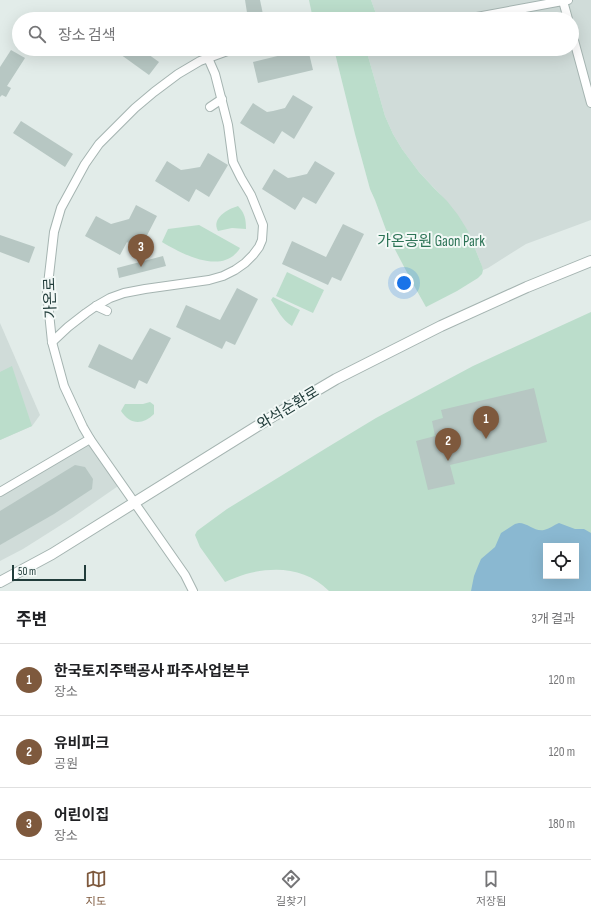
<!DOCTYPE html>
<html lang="ko">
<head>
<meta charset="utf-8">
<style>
	body { margin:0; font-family:"Sofia Sans Condensed","Noto Sans KR",sans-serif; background:#f6f6f6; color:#202124 }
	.controls { position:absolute; right:12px; bottom:12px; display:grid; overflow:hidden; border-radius:0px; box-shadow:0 4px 16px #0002 }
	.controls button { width:36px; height:36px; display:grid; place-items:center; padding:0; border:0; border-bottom:1px solid #e0e0e0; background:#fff; color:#202124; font:20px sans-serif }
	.scale { position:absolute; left:12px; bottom:10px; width:74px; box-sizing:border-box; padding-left:4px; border:2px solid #223d3b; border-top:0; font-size:11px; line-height:14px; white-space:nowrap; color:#223d3b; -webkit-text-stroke:3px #f2f8f6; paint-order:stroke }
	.you { position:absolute; left:404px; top:283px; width:14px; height:14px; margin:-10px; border:3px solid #fff; border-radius:50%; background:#1a73e8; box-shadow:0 0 0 6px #1a73e833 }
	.badge { display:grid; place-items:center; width:26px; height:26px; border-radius:50%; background:#7e593d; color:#fff; font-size:13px; font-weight:700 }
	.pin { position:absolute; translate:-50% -33px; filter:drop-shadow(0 1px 2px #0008) }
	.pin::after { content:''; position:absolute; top:21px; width:14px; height:12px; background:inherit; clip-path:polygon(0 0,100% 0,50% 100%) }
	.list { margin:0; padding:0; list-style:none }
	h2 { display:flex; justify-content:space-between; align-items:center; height:52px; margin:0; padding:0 16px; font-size:17px }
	h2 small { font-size:13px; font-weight:400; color:#757577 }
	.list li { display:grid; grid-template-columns:26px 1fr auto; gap:12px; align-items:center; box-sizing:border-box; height:72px; padding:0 16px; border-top:1px solid #e0e0e0 }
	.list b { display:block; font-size:15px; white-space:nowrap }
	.list p { margin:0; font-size:13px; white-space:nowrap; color:#757577 }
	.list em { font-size:13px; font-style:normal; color:#757577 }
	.icon { flex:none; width:22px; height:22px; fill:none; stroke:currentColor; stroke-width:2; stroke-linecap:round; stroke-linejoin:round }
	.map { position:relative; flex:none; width:591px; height:591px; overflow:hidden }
	.search { position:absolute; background:#fff; box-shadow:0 4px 16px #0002; left:12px; right:12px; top:12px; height:44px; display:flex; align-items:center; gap:10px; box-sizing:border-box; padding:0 14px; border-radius:22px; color:#757577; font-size:15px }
	.sheet { height:268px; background:#fff }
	nav { display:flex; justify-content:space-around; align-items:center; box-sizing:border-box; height:56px; border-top:1px solid #e0e0e0; background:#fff; font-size:11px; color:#757577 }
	nav a { display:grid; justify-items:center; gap:2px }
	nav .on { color:#7e593d }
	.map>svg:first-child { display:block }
	.built { fill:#d0dcd9 }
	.green { fill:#bbddcb; fill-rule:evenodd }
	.water { fill:#8ab8d1; fill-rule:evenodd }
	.building { fill:#b7c7c3 }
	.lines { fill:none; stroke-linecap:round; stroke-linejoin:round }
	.minor-casing { stroke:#a5b4b1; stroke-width:10 }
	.tertiary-casing { stroke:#a5b4b1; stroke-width:12 }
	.minor { stroke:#fff; stroke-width:8 }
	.tertiary { stroke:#fff; stroke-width:10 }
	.labels { text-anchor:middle; stroke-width:4; stroke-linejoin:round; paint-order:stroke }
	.park-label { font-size:15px; fill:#2c7356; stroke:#f2f8f6 }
	.street-label { font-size:15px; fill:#223d3b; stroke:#f2f8f6 }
</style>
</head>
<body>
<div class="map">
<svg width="591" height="591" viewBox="0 0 591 591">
	<rect width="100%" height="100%" fill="#e2ece9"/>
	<g class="built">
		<path d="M 371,0 L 542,0 L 542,5 L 568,0 L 591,0 L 591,220 L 526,244 L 488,268 L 483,270 L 480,261 L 468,231 L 440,194 L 419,172 L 402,149 L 393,134 L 385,116 L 366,49 L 572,49 L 572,19 L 378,19 Z"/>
		<path d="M 0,323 L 40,415 L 32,426 L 0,440 Z"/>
		<path d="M 90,439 L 121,484 L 72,518 L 23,549 L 0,561 L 0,492 Z"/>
	</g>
	<g class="green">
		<path d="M 309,0 L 371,0 L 378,19 L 313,19 Z"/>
		<path d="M 334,49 L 366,49 L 385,116 L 393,134 L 402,149 L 419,172 L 433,187 L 447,201 L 458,215 L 468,231 L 482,266 L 483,270 L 482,274 L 478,278 L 457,291 L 426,307 L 412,282 L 389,238 L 375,200 L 370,189 L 355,134 Z"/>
		<path d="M 238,206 C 245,213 246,220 246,229 L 232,228 L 218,231 C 211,218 228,209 238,206 Z"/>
		<path d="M 199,225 L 240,248 C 223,276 182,254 162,242 L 168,229 Z"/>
		<path d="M 287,272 L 324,290 L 313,313 L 276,296 Z"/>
		<path d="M 273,297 L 300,310 L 292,326 C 282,320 277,309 271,300 Z"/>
		<path d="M 591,312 L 591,591 L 329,591 C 306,568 276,566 246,574 C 239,576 232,579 225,582 L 200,547 L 195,535 L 197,531 L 201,528 L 227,509 L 328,447 L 376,418 L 473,366 ZM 546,546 L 576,546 L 576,576 L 546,576 Z"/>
		<path d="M 12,366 L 32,426 L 0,440 L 0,372 Z"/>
		<path d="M 150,402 L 154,405 L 154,414 C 143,425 130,425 121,411 L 125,404 L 143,404 Z"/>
	</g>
	<path class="water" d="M 519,523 C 528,523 535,532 544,530 C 549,529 554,525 559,523 L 575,529 L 584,529 L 591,533 L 591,591 L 471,591 L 474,576 L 478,566 L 481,559 L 495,547 L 501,533 L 515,524 ZM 546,546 L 576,546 L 576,576 L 546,576 Z"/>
	<g class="building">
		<path d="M 245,0 L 260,0 L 264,19 L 248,19 Z"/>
		<path d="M 113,49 L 141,49 L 159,62 L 149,75 Z"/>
		<path d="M 306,49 L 308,49 L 313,70 L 258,83 L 253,62 Z"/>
		<path d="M 11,50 L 25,58 L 7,86 L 11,88 L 6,97 L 2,95 L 0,97 L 0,67 Z"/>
		<path d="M 293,95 L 313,107 L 294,139 L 282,131 L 274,144 L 240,123 L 253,103 L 267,112 L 273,111 L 285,108 Z"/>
		<path d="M 21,121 L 73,154 L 65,167 L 13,133 Z"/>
		<path d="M 208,153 L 228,165 L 209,197 L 196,189 L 189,202 L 155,181 L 167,161 L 181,170 L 188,169 L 200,167 Z"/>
		<path d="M 315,161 L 335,173 L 316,204 L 303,197 L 295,210 L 262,189 L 274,169 L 288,178 L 294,177 L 307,174 Z"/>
		<path d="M 136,205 L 157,216 L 140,249 L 127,242 L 120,255 L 85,236 L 96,216 L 111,224 L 129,219 Z"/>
		<path d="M 343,224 L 364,234 L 341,281 L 332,277 L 328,285 L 282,264 L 292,241 L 326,257 Z"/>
		<path d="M 0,235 L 35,247 L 29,263 L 0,252 Z"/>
		<path d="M 163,256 L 166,266 L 119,278 L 117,268 Z"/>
		<path d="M 237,288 L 258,299 L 235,345 L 226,341 L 222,349 L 176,327 L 186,305 L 220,320 Z"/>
		<path d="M 150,328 L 171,338 L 147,384 L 139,380 L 135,389 L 88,367 L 99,344 L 132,360 Z"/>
		<path d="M 534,388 L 547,442 L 450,465 L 455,484 L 428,490 L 416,441 L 435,436 L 432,421 L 443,418 L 441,410 Z"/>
		<path d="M 75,465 L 85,467 L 93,479 L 92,489 L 54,514 L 0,545 L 0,511 Z"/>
	</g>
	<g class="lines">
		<g class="minor-casing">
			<g id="minor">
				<path d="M 563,1 L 568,19"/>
				<path d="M 466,19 L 568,0"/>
				<path d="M 572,33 L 591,103"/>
				<path d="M 210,107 L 222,99"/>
				<path d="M 96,306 L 107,311"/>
				<path d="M 52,342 L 68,327 L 86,313 L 96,306 L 110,298 L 124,293 L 145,289 L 209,280 L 223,276 L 235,270 L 245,263 L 253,255 L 259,247 L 262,240 L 263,225 L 251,195 L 241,178 L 233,162 L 228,125 L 215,74 L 208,58"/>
				<path d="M 0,492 L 90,439"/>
				<path d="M 193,591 L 185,575 L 90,439 L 83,427 L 64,386 L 52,342 L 47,293 L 54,232 L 61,208 L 85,164 L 99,144 L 135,108 L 154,92 L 178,74 L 200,61 L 233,49"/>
			</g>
		</g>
		<g class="tertiary-casing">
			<path id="tertiary" d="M 0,582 L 52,554 L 275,415 L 336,379 L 441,326 L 527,287 L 591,261"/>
		</g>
		<use href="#minor" class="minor"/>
		<use href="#tertiary" class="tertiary"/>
	</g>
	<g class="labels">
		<g class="park-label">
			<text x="431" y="246">가온공원 Gaon Park</text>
		</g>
		<g class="street-label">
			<text transform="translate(50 298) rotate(-92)" y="5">가온로</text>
			<text transform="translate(288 408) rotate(-31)" y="5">와석순환로</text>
		</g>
	</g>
</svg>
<div class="controls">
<button><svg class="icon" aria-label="locate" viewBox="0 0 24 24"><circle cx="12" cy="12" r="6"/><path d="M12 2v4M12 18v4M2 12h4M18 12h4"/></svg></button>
</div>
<div class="scale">50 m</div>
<div class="you"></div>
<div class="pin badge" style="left:486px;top:439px">1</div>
<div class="pin badge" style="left:448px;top:461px">2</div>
<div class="pin badge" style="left:141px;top:267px">3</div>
<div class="search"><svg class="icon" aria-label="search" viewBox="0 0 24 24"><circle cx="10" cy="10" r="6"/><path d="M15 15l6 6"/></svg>장소 검색</div>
</div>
<section class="sheet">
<h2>주변<small>3개 결과</small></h2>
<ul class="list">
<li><span class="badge">1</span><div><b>한국토지주택공사 파주사업본부</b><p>장소</p></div><em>120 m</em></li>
<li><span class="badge">2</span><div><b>유비파크</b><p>공원</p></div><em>120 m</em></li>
<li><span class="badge">3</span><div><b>어린이집</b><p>장소</p></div><em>180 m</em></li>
</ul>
</section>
<nav>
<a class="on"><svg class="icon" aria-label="map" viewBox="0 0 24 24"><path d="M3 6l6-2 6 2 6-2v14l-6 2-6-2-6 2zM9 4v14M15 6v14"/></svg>지도</a>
<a><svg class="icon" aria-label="directions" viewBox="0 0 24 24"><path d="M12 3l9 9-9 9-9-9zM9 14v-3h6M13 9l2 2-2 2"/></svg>길찾기</a>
<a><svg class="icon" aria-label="saved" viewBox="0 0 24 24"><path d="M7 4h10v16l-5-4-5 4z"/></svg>저장됨</a>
</nav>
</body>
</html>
